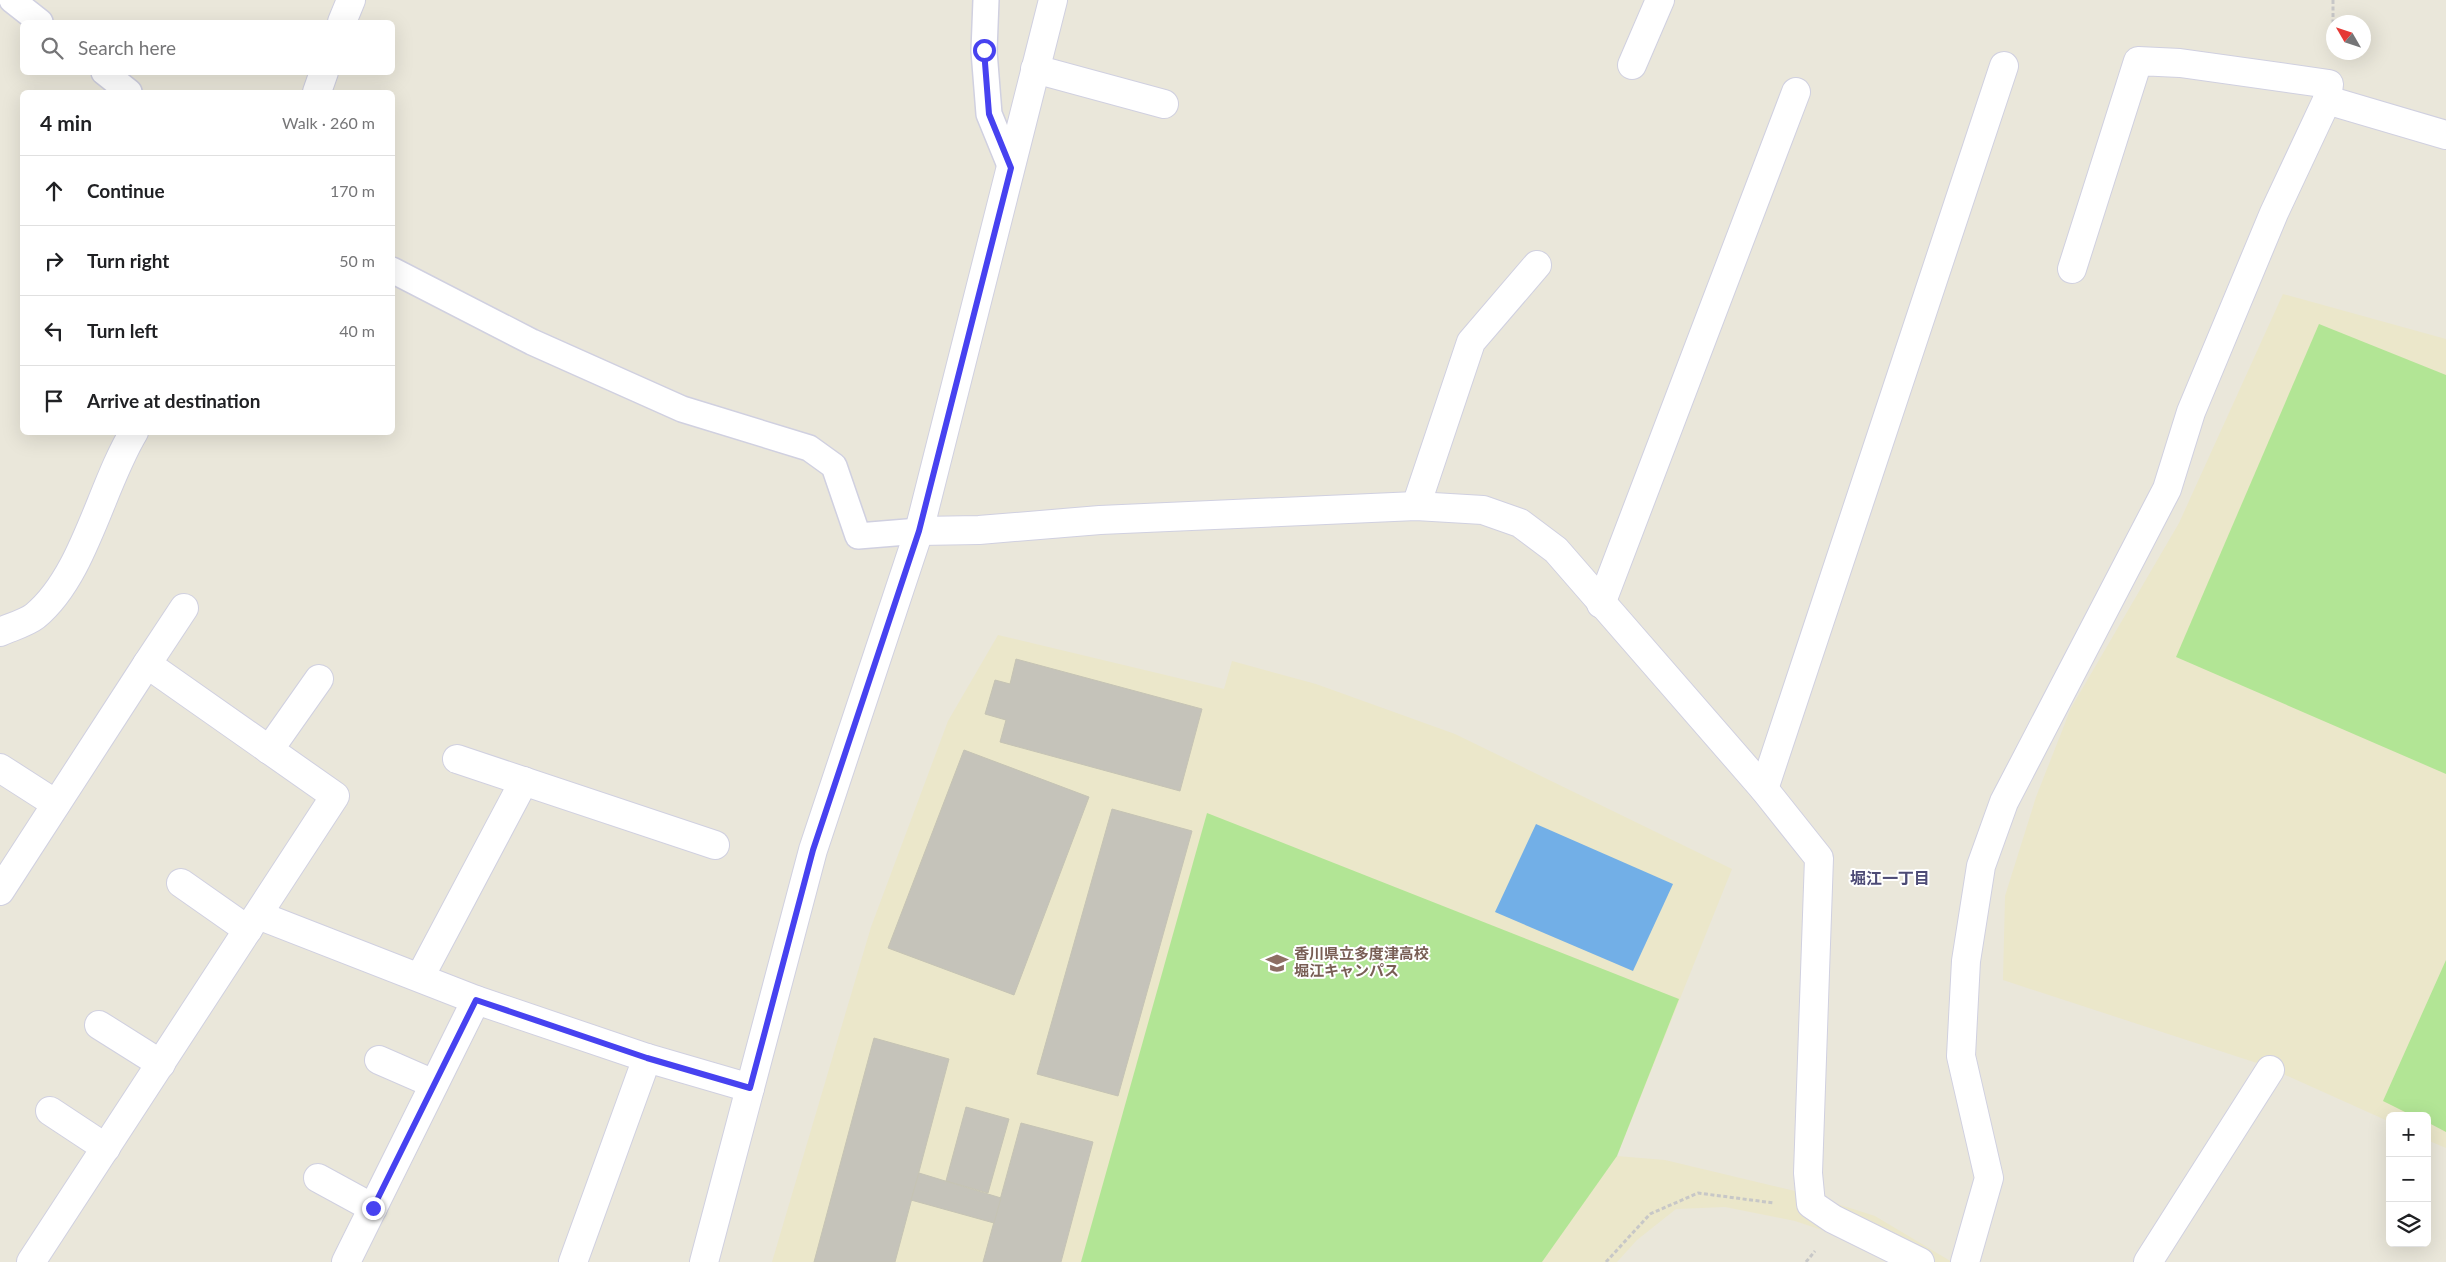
<!DOCTYPE html>
<html lang="en">
<head>
<meta charset="utf-8">
<style>
	body { margin:0; font-family:Lato,"Noto Sans JP",sans-serif; background:#f6f6f6; color:#202124 }
	.controls { position:absolute; right:15px; bottom:15px; display:grid; overflow:hidden; border-radius:8px; box-shadow:0 5px 20px #0002 }
	.controls button { width:45px; height:45px; display:grid; place-items:center; padding:0; border:0; border-bottom:1px solid #e0e0e0; background:#fff; color:#202124; font:25px sans-serif }
	.compass { position:absolute; left:2326px; top:15px; width:45px; height:45px; border-radius:50%; background:#fff; box-shadow:0 5px 20px #0002; rotate:309deg }
	.stop { position:absolute; width:15px; height:15px; margin:-11px; border:4px solid #4742f0; border-radius:50%; background:#fff }
	.stop.end { background:#4742f0; border-color:#fff; box-shadow:0 1px 5px #0008 }
	.list { margin:0; padding:0; list-style:none }
	h2 { display:flex; justify-content:space-between; align-items:center; height:65px; margin:0; padding:0 20px; font-size:21px }
	h2 small { font-size:16px; font-weight:400; color:#757577 }
	.list li { display:grid; grid-template-columns:32px 1fr auto; gap:15px; align-items:center; box-sizing:border-box; height:70px; padding:0 20px; border-top:1px solid #e0e0e0 }
	.list b { display:block; font-size:19px; white-space:nowrap }
	.list em { font-size:16px; font-style:normal; color:#757577 }
	.icon { flex:none; width:28px; height:28px; fill:none; stroke:currentColor; stroke-width:2; stroke-linecap:round; stroke-linejoin:round }
	.map { position:relative; flex:none; width:2446px; height:1262px; overflow:hidden }
	.search { position:absolute; background:#fff; box-shadow:0 5px 20px #0002; left:20px; top:20px; width:375px; height:55px; display:flex; align-items:center; gap:12px; box-sizing:border-box; padding:0 18px; border-radius:8px; color:#757577; font-size:19px }
	.panel { position:absolute; background:#fff; box-shadow:0 5px 20px #0002; left:20px; top:90px; width:375px; height:345px; border-radius:8px }
	.map>svg:first-child { display:block }
	.education { fill:#ebe7ca }
	.pitch { fill:#b2e595 }
	.water { fill:#72afe7 }
	.building { fill:#c5c3ba; stroke:#c5c3b4 }
	.lines { fill:none; stroke-linecap:round; stroke-linejoin:round }
	.service-casing { stroke:#d0d0e0; stroke-width:28 }
	.minor-casing { stroke:#d0d0e0; stroke-width:30 }
	.path { stroke:#c7c7c7; stroke-width:3; stroke-dasharray:4 2.5; stroke-linecap:butt }
	.service { stroke:#fff; stroke-width:25 }
	.minor { stroke:#fff; stroke-width:28 }
	.route { stroke:#4742f0; stroke-width:6 }
	.labels { text-anchor:middle; stroke-width:4; stroke-linejoin:round; paint-order:stroke }
	.education-label { font-size:15px; font-weight:bold; fill:#785e54; stroke:#fff; text-anchor:start }
	.neighbourhood-label { font-size:16px; font-weight:bold; fill:#4d4b76; stroke:#fff }
</style>
</head>
<body>
<div class="map">
<svg width="2446" height="1262" viewBox="0 0 2446 1262">
	<rect width="100%" height="100%" fill="#eae7da"/>
	<g class="education">
		<path d="M 2283,294 L 2446,339 L 2446,1148 L 2427,1140 L 2427,1116 L 2390,1116 L 2390,1122 L 2263,1065 L 2003,980 L 2005,896 L 2036,797 L 2071,708 L 2179,523 Z"/>
		<path d="M 998,635 L 1224,689 L 1232,661 L 1316,684 L 1455,734 L 1732,869 L 1617,1156 L 1665,1160 L 1803,1193 L 1875,1216 L 1952,1262 L 1897,1262 L 1864,1244 L 1795,1221 L 1725,1207 L 1676,1209 L 1637,1240 L 1617,1262 L 772,1262 L 871,927 L 948,721 Z"/>
	</g>
	<g class="pitch">
		<path d="M 2319,324 L 2446,375 L 2446,774 L 2176,657 Z"/>
		<path d="M 1207,813 L 1679,999 L 1617,1156 L 1542,1262 L 1081,1262 Z"/>
		<path d="M 2446,960 L 2446,1132 L 2427,1122 L 2427,1116 L 2413,1116 L 2383,1101 Z"/>
	</g>
	<path class="water" d="M 1536,824 L 1673,884 L 1633,971 L 1495,912 Z"/>
	<g class="building">
		<path d="M 1016,659 L 1202,709 L 1180,791 L 1000,742 L 1006,720 L 985,714 L 995,680 L 1010,684 Z"/>
		<path d="M 964,750 L 1089,797 L 1014,995 L 888,948 Z"/>
		<path d="M 1112,809 L 1192,831 L 1118,1096 L 1037,1074 Z"/>
		<path d="M 874,1038 L 949,1059 L 895,1262 L 814,1262 Z"/>
		<path d="M 966,1107 L 1009,1119 L 988,1193 L 946,1181 Z"/>
		<path d="M 1021,1123 L 1093,1142 L 1061,1262 L 983,1262 Z"/>
		<path d="M 919,1173 L 1001,1198 L 994,1223 L 911,1200 Z"/>
	</g>
	<g class="lines">
		<g class="service-casing">
			<g id="service">
				<path d="M 12,0 L 40,22"/>
				<path d="M 986,0 L 984,51 L 989,114 L 1011,168"/>
				<path d="M 104,72 L 129,92"/>
				<path d="M 392,270 L 532,342 L 682,409 L 809,448 L 834,466 L 858,536 L 919,531"/>
			</g>
		</g>
		<g class="minor-casing">
			<g id="minor">
				<path d="M 342,22 L 351,0"/>
				<path d="M 1632,65 L 1660,0"/>
				<path d="M 1035,69 L 1164,104"/>
				<path d="M 317,92 L 324,72"/>
				<path d="M 2072,269 L 2138,61 L 2180,63 L 2329,84 L 2327,100 L 2446,135"/>
				<path d="M 1416,506 L 1471,342 L 1537,265"/>
				<path d="M 919,531 L 979,530 L 1100,520 L 1416,506 L 1483,510 L 1520,523 L 1556,550 L 1764,789 L 1819,858 L 1808,1173 L 1811,1204 L 1833,1219 L 1920,1262"/>
				<path d="M 1601,604 L 1796,92"/>
				<path d="M 0,632 C 11,627 26,623 35,616 C 84,576 101,486 134,432"/>
				<path d="M 147,664 L 184,608"/>
				<path d="M 269,750 L 319,679"/>
				<path d="M 457,759 L 715,845"/>
				<path d="M 0,768 L 56,804"/>
				<path d="M 1764,789 L 2004,66"/>
				<path d="M 181,883 L 248,930"/>
				<path d="M 0,891 L 147,664 L 335,796 L 31,1262"/>
				<path d="M 258,915 L 476,1000 L 647,1058 L 573,1262"/>
				<path d="M 420,977 L 524,781"/>
				<path d="M 99,1025 L 161,1064"/>
				<path d="M 647,1058 L 750,1088"/>
				<path d="M 379,1060 L 434,1084"/>
				<path d="M 50,1111 L 106,1148"/>
				<path d="M 318,1178 L 373,1208"/>
				<path d="M 346,1262 L 476,1000"/>
				<path d="M 704,1262 L 813,850 L 919,531 L 1053,0"/>
				<path d="M 1965,1262 L 1989,1178 L 1961,1056 L 1966,961 L 1981,866 L 2004,802 L 2167,489 L 2191,412 L 2274,213 L 2327,100"/>
				<path d="M 2148,1262 L 2270,1070"/>
			</g>
		</g>
		<g class="path">
			<path d="M 2333,0 L 2333,27"/>
			<path d="M 1606,1262 L 1650,1214 L 1698,1193 L 1774,1203"/>
			<path d="M 1806,1262 L 1815,1251"/>
		</g>
		<use href="#service" class="service"/>
		<use href="#minor" class="minor"/>
	</g>
	<g class="lines">
		<path class="route" d="M 373,1208 L 476,1000 L 647,1058 L 750,1088 L 813,850 L 919,531 L 1011,168 L 989,114 L 984,50"/>
	</g>
	<defs>
		<g id="school-bare" transform="scale(1.725)"><path d="M0-5L7-2L0 1L-7-2ZM-4 1L0 2.5L4 1V4Q0 6-4 4Z" fill="#8d6e63" stroke="#fff" stroke-width="2.5" paint-order="stroke"/></g>
	</defs>
	<g fill-rule="evenodd">
		<use href="#school-bare" x="1277" y="963"/>
	</g>
	<g class="labels">
		<g class="education-label">
			<text x="1294" y="959">香川県立多度津高校<tspan x="1294" dy="17">堀江キャンパス</tspan></text>
		</g>
		<g class="neighbourhood-label">
			<text x="1890" y="884">堀江一丁目</text>
		</g>
	</g>
</svg>
<div class="controls">
<button>+</button>
<button>−</button>
<button><svg class="icon" aria-label="layers" viewBox="0 0 24 24"><path d="M12 4l9 5-9 5-9-5zM3 14l9 5 9-5"/></svg></button>
</div>
<svg class="compass" viewBox="-18 -18 36 36"><path d="M0-13l5 13h-10z" fill="#e53935"/><path d="M0 13l5-13h-10z" fill="#757577"/></svg>
<div class="stop" style="left:984px;top:50px"></div>
<div class="stop end" style="left:373px;top:1208px"></div>
<div class="search"><svg class="icon" aria-label="search" viewBox="0 0 24 24"><circle cx="10" cy="10" r="6"/><path d="M15 15l6 6"/></svg>Search here</div>
<section class="panel">
<h2>4 min<small>Walk · 260 m</small></h2>
<ul class="list">
<li><svg class="icon" aria-label="ahead" viewBox="0 0 24 24"><path d="M12 20V5M6 11l6-6 6 6"/></svg><div><b>Continue</b></div><em>170 m</em></li>
<li><svg class="icon" aria-label="right" viewBox="0 0 24 24"><path d="M7 20v-9h11M14 6l5 5-5 5"/></svg><div><b>Turn right</b></div><em>50 m</em></li>
<li><svg class="icon" aria-label="left" viewBox="0 0 24 24"><path d="M17 20v-9H6M10 6l-5 5 5 5"/></svg><div><b>Turn left</b></div><em>40 m</em></li>
<li><svg class="icon" aria-label="arrive" viewBox="0 0 24 24"><path d="M6 21V4h12l-3 4 3 4H6"/></svg><div><b>Arrive at destination</b></div></li>
</ul>
</section>
</div>
</body>
</html>
